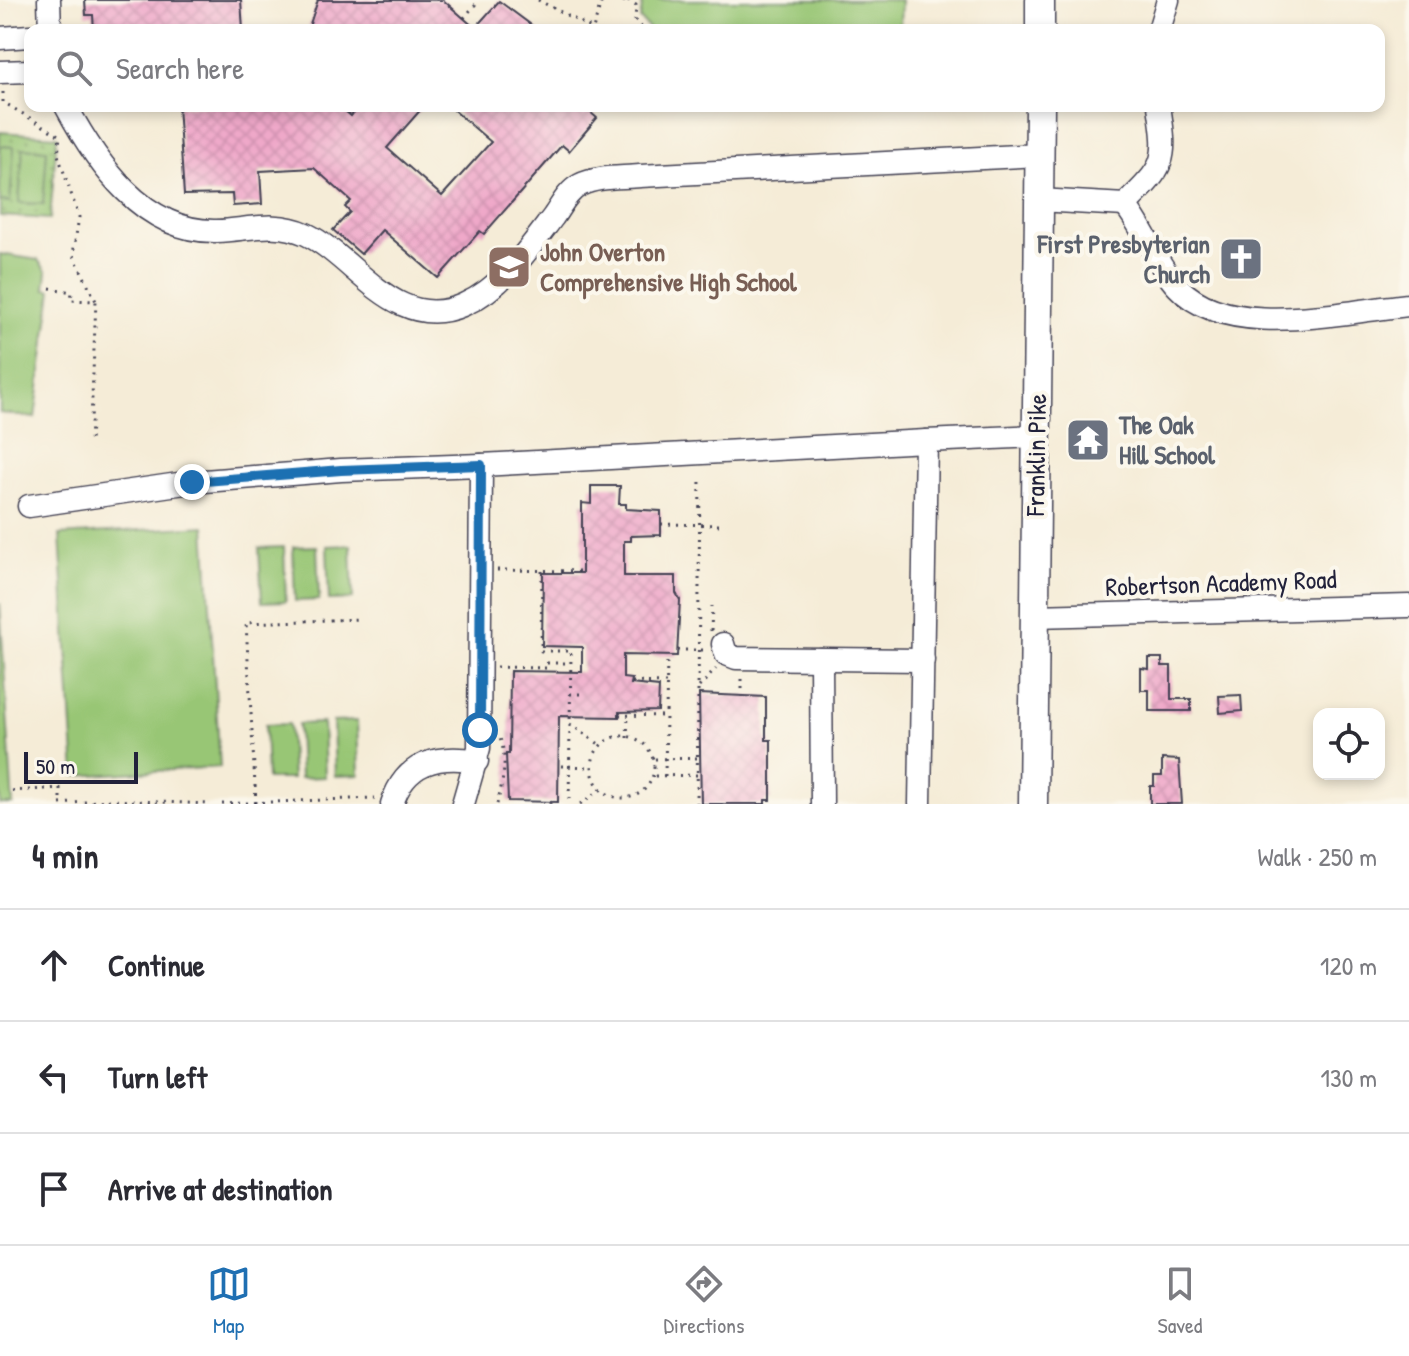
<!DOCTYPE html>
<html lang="en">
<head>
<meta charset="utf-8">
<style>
	body { margin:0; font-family:"Patrick Hand",sans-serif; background:#f2f2f3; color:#2b2b33 }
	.controls { position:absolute; right:24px; bottom:24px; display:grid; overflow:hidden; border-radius:16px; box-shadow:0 4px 12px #0003 }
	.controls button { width:72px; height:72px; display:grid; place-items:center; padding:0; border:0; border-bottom:2px solid #e1e1e2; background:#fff; color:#2b2b33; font:40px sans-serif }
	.scale { position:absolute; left:24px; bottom:20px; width:114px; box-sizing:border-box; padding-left:8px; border:4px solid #22223b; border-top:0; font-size:22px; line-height:28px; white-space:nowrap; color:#22223b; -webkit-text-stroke:6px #fbf7ec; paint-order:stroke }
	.stop { position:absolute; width:24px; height:24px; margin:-18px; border:6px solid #1f6fb2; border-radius:50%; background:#fff }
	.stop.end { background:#1f6fb2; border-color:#fff; box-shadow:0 2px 8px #0008 }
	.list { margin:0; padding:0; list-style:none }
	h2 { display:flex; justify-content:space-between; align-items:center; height:104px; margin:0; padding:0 32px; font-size:34px }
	h2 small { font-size:26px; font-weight:400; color:#7c7c81 }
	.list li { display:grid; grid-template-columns:52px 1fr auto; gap:24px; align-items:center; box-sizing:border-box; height:112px; padding:0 32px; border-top:2px solid #e1e1e2 }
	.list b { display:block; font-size:30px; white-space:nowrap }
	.list em { font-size:26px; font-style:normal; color:#7c7c81 }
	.icon { flex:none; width:44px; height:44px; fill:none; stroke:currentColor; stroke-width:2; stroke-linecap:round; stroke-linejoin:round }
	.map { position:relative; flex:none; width:1409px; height:804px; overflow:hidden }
	.search { position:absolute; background:#fff; box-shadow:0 4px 12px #0003; left:24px; right:24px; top:24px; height:88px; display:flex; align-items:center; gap:20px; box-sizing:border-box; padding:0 28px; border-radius:16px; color:#7c7c81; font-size:30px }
	.sheet { height:440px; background:#fff }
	nav { display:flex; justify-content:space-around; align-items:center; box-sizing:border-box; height:112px; border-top:2px solid #e1e1e2; background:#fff; font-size:22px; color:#7c7c81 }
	nav a { display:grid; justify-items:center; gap:4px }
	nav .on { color:#1f6fb2 }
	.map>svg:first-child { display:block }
	.park { fill:url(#park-dots); stroke:#5d7458; stroke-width:2 }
	.pitch { fill:#98c674; stroke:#5d7458; stroke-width:2 }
	.building { fill:url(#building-cross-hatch) }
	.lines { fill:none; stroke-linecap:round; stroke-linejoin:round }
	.minor-casing { stroke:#424052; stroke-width:25 }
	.major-casing { stroke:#424052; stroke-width:31 }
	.path { stroke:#424052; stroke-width:3; stroke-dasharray:2 6; stroke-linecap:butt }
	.minor { stroke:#fff; stroke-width:22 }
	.major { stroke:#fff; stroke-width:28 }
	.route { stroke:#1f6fb2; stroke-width:10 }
	.labels { text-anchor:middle; stroke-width:8; stroke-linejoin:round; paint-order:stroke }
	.worship-label { font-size:26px; font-weight:bold; fill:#5b616d; stroke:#fbf7ec; text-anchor:end }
	.education-label { font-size:26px; font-weight:bold; fill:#785e54; stroke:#fbf7ec; text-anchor:start }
	.street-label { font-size:26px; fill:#22223b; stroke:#fbf7ec }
</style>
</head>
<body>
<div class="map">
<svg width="1409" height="804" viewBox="0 0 1409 804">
	<defs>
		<pattern id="park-dots" width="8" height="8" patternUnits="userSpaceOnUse" patternTransform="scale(2)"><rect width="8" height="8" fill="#98c674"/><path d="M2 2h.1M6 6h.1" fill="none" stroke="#7ca060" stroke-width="1.8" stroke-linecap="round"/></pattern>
		<pattern id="building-cross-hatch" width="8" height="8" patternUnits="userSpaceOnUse" patternTransform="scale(2)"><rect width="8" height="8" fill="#efa8c9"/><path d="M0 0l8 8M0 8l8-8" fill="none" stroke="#cd90ae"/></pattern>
	</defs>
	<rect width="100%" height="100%" fill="#fbf7ec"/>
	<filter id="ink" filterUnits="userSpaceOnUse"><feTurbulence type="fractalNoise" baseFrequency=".0125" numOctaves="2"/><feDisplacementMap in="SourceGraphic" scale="16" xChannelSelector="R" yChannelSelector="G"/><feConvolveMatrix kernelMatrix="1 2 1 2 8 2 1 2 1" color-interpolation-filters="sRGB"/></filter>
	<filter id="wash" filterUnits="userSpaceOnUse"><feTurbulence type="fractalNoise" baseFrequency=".006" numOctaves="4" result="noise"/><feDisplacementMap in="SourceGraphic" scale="32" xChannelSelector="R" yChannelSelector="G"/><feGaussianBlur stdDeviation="1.8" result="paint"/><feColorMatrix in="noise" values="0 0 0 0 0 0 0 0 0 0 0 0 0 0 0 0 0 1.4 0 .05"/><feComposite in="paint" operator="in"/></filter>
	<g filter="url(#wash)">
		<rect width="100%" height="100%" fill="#f5ecd7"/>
		<path class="park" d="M 0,132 L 57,136 L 50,219 L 0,216 Z"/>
		<g class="pitch">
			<path d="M 643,0 L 901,0 L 900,30 L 650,30 L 640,19 Z"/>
			<path d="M 0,146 L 14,147 L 10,202 L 0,201 Z"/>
			<path d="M 23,148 L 47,150 L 43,204 L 19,203 Z"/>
			<path d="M 0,254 L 38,260 L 47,272 L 45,289 L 52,290 L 35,418 L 0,413 Z"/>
			<path d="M 205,526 L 220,767 L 75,776 L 60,535 Z"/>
			<path d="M 351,545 L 353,599 L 329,600 L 327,546 Z"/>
			<path d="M 317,546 L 319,600 L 295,601 L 293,547 Z"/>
			<path d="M 284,547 L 286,601 L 262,602 L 259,548 Z"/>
			<path d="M 0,603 L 12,791 L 13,804 L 0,804 Z"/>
			<path d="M 357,721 L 359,775 L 335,776 L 333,722 Z"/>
			<path d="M 323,723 L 325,777 L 300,778 L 298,724 Z"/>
			<path d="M 289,724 L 292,779 L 267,779 L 265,725 Z"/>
		</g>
		<g id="blocks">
			<g class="building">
				<path d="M 85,0 L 241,0 L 243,30 L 94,30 L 93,15 L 86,15 Z"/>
				<path d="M 318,0 L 443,0 L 475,28 L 499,1 L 538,30 L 308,30 Z"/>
				<path d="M 178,106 L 339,106 L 351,116 L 359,106 L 424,106 L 387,148 L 442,196 L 491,142 L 449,106 L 583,106 L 597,118 L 569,151 L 562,145 L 484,234 L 480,231 L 438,278 L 382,230 L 361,254 L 333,230 L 350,212 L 345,207 L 351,201 L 314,168 L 260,171 L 262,204 L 233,206 L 232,194 L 184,195 Z"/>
				<path d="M 591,486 L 620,486 L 619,504 L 626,504 L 626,509 L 661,511 L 661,535 L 631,536 L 631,541 L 624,541 L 624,576 L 676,576 L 676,593 L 680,600 L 677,656 L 623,655 L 623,678 L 632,679 L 631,684 L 659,687 L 658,711 L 619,712 L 619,717 L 559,716 L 558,802 L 508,801 L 506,754 L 509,754 L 510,671 L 582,672 L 582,647 L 542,646 L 543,573 L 582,573 L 582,503 L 591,504 Z"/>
				<path d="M 1149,658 L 1162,658 L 1162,666 L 1171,666 L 1171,699 L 1191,699 L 1191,711 L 1149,711 L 1149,690 L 1141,690 L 1141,668 L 1149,669 Z"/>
				<path d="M 699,694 L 766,697 L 766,740 L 771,740 L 771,800 L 765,800 L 765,804 L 701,804 Z"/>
				<path d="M 1241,695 L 1242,711 L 1220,713 L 1219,696 Z"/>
				<path d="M 1162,759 L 1179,760 L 1182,804 L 1150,804 L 1150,786 L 1154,786 L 1154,776 L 1162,776 Z"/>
			</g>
		</g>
	</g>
	<g filter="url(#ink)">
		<use href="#blocks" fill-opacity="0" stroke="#424052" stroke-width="2"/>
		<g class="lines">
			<g class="minor-casing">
				<g id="minor">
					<path d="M 49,0 L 50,30"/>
					<path d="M 1159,30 L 1168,0"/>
					<path d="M 0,38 L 30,36"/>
					<path d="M 0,72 L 30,71"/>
					<path d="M 66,106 C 96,162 143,233 217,231 C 247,230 276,220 306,234 C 357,259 396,334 463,305 C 502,288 528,250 553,217 C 561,206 567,192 580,185 C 597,176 621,178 640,176 L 1039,155"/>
					<path d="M 1159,106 C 1168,162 1165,166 1125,205 C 1145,230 1156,264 1178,287 C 1228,341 1343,311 1409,305"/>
					<path d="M 1039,200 L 1125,205"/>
					<path d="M 29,506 L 192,482 L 341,470 L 481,465"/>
					<path d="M 1035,616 L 1409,606"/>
					<path d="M 723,644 L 726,654 L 736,658 L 923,660"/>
					<path d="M 821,659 L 822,804"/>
					<path d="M 392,804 C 405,762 438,754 477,761"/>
					<path d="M 463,804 L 479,748 L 481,465 L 926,441"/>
					<path d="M 920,804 L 926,441 L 1036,436"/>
				</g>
			</g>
			<g class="major-casing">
				<g id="major">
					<path d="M 1040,30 L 1040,0"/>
					<path d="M 1033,804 L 1040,106"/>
				</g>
			</g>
			<g class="path">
				<path d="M 538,0 L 593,29 L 602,0"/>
				<path d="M 615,0 L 629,2"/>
				<path d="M 628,0 L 636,5 L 635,20 L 644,30"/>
				<path d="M 464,18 L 479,0"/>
				<path d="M 3,92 L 3,102 L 60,136 L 58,155 L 79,217 L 73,254 L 96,301"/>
				<path d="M 50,288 L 72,292 L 71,300 L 96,301 L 90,445"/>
				<path d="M 661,524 L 725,525"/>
				<path d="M 497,570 L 582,571"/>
				<path d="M 542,571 L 541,651 L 571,651 L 569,804"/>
				<path d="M 711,631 L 712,606"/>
				<path d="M 677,650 L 707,650"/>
				<path d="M 496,667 L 547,668 L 547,663 L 571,663"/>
				<path d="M 632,682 L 666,683"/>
				<path d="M 699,687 L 716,669"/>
				<path d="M 570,694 L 582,694"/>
				<path d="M 742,697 L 742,675"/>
				<path d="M 619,715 L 666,716"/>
				<path d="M 570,724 L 599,744"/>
				<circle cx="623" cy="767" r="31"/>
				<path d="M 627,738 L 628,715"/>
				<path d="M 655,759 L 698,758"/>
				<path d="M 561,766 L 590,767"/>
				<path d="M 655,776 L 698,775"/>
				<path d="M 665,776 L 667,656"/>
				<path d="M 12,791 L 60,788 L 60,802"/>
				<path d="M 550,802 L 550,804"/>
				<path d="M 256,803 L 246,623 L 361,619"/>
				<path d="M 60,804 L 109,800 L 211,804"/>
				<path d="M 222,804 L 375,798"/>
				<path d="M 497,804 C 503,781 509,756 498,734"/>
				<path d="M 580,804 L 602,789"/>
				<path d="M 697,804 L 700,476"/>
			</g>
			<use href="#minor" class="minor"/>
			<use href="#major" class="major"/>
		</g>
	</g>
	<g class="lines" filter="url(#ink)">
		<path class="route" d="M 192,482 L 341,470 L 481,465 L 480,730"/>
	</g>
	<defs>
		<g id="church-square" transform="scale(2.3)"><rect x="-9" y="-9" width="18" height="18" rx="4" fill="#6b7280" stroke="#fbf7ec"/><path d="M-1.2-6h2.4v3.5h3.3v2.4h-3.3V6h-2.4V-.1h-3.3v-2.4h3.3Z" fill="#fff"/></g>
		<g id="school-square" transform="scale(2.3)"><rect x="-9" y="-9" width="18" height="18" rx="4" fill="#8d6e63" stroke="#fbf7ec"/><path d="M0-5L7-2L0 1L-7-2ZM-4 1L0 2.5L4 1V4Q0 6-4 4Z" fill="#fff"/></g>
		<g id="temple-square" transform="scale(2.3)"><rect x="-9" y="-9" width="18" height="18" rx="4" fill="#6b7280" stroke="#fbf7ec"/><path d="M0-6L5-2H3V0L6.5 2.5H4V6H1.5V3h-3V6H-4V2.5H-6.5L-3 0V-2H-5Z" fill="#fff"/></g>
	</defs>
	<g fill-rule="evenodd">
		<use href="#church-square" x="1241" y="259"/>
		<use href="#school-square" x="509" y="267"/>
		<use href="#temple-square" x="1088" y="440"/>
	</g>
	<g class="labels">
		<g class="worship-label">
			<text x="1210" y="253">First Presbyterian<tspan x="1210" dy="30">Church</tspan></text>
			<text x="1119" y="434" text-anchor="start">The Oak<tspan x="1119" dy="30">Hill School</tspan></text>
		</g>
		<g class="education-label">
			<text x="540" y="261">John Overton<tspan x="540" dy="30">Comprehensive High School</tspan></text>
		</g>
		<g class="street-label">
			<text transform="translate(1036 455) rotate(-89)" y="9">Franklin Pike</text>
			<text transform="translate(1221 583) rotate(-2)" y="9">Robertson Academy Road</text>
		</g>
	</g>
</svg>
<div class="controls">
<button><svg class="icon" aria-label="locate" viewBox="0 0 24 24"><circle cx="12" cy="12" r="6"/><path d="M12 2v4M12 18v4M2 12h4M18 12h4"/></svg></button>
</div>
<div class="scale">50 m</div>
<div class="stop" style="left:480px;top:730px"></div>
<div class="stop end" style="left:192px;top:482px"></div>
<div class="search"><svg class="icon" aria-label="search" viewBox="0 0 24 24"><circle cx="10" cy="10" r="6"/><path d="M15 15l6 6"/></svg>Search here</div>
</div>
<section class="sheet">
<h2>4 min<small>Walk · 250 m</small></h2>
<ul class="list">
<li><svg class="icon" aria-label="ahead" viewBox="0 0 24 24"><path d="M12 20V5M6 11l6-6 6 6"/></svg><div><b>Continue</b></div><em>120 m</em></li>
<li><svg class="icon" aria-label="left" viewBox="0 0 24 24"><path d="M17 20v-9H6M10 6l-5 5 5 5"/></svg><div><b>Turn left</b></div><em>130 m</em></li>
<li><svg class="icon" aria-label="arrive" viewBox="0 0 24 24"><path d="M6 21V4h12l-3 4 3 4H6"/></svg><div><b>Arrive at destination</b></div></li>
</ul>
</section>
<nav>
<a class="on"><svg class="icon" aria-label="map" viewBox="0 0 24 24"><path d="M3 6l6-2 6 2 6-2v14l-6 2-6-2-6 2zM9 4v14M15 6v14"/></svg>Map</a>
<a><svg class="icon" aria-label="directions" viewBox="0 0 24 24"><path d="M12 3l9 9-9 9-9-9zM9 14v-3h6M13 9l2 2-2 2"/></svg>Directions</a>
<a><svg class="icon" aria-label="saved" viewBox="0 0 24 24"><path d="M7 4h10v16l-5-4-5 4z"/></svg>Saved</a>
</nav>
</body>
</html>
